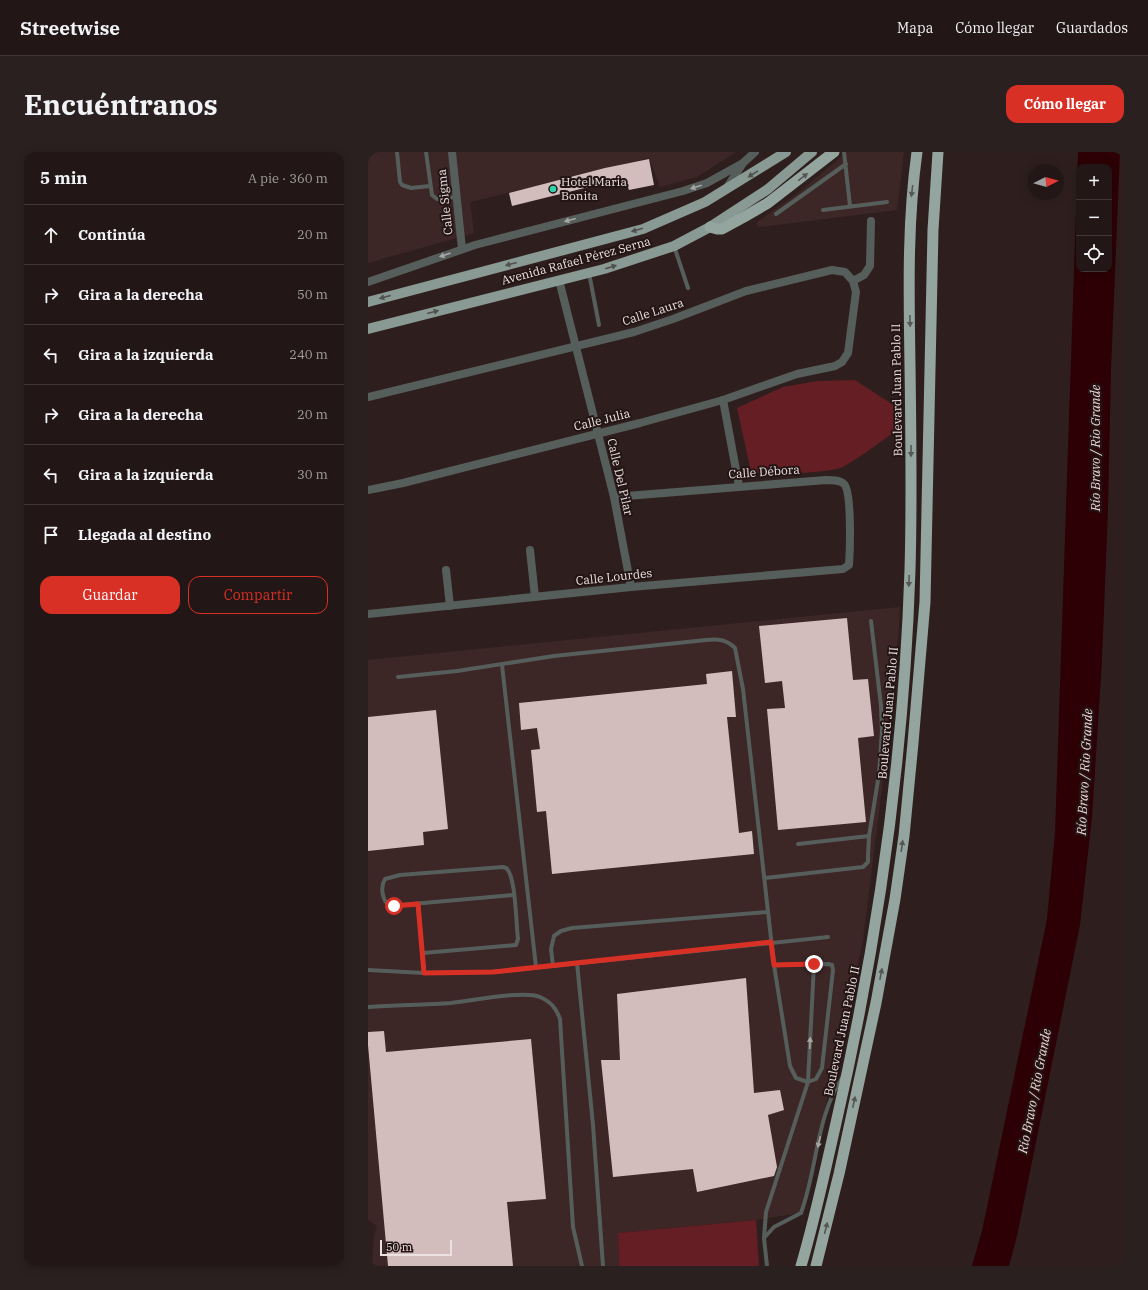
<!DOCTYPE html>
<html lang="es">
<head>
<meta charset="utf-8">
<style>
	body { margin:0; font-family:"IBM Plex Serif",serif; background:#2a201f; color:#f1f3f6 }
	.controls { position:absolute; right:12px; top:12px; display:grid; overflow:hidden; border-radius:8px; box-shadow:0 2px 10px #0003 }
	.controls button { width:36px; height:36px; display:grid; place-items:center; padding:0; border:0; border-bottom:1px solid #3f3635; background:#221716; color:#f1f3f6; font:20px sans-serif }
	.compass { position:absolute; left:660px; top:12px; width:36px; height:36px; border-radius:50%; background:#221716; box-shadow:0 2px 10px #0003; rotate:84deg }
	.scale { position:absolute; left:12px; bottom:10px; width:72px; box-sizing:border-box; padding-left:4px; border:2px solid #ece1e1; border-top:0; font-size:11px; line-height:14px; white-space:nowrap; color:#ece1e1; -webkit-text-stroke:3px #241515; paint-order:stroke }
	.stop { position:absolute; width:12px; height:12px; margin:-9px; border:3px solid #d93025; border-radius:50%; background:#fff }
	.stop.end { background:#d93025; border-color:#fff; box-shadow:0 1px 4px #0008 }
	.list { margin:0; padding:0; list-style:none }
	h2 { display:flex; justify-content:space-between; align-items:center; height:52px; margin:0; padding:0 16px; font-size:17px }
	h2 small { font-size:13px; font-weight:400; color:#a29fa1 }
	.list li { display:grid; grid-template-columns:26px 1fr auto; gap:12px; align-items:center; box-sizing:border-box; height:60px; padding:0 16px; border-top:1px solid #3f3635 }
	.list b { display:block; font-size:15px; white-space:nowrap }
	.list em { font-size:13px; font-style:normal; color:#a29fa1 }
	.actions { display:flex; gap:8px; padding:12px 16px }
	.actions a { flex:1; padding:9px 0; border:1px solid #d93025; border-radius:12px; text-align:center; font-size:14px; color:#d93025 }
	.actions .main { background:#d93025; color:#fff }
	.icon { flex:none; width:22px; height:22px; fill:none; stroke:currentColor; stroke-width:2; stroke-linecap:round; stroke-linejoin:round }
	.map { position:relative; flex:none; width:756px; height:1114px; overflow:hidden; border-radius:12px }
	header { display:flex; align-items:center; gap:24px; box-sizing:border-box; height:56px; padding:0 20px; background:#221716; border-bottom:1px solid #3f3635 }
	header strong { font-size:19px }
	nav { display:flex; gap:22px; margin-inline-start:auto; font-size:14px }
	.intro { display:flex; align-items:center; justify-content:space-between; box-sizing:border-box; height:96px; padding:0 24px }
	h1 { margin:0; font-size:28px }
	.button { padding:10px 18px; border-radius:12px; background:#d93025; color:#fff; font-size:14px; font-weight:700 }
	main { display:flex; gap:24px; padding:0 24px }
	aside { flex:1; background:#221716; border-radius:12px; box-shadow:0 2px 10px #0003 }
	.map>svg:first-child { display:block }
	.built { fill:#3d2626 }
	.green { fill:#641e24 }
	.water { fill:#2c0004; fill-rule:evenodd }
	.building { fill:#d2bdbc }
	.lines { fill:none; stroke-linecap:round; stroke-linejoin:round }
	.service { stroke:#565e5b; stroke-width:4 }
	.minor { stroke:#565e5b; stroke-width:8 }
	.primary { stroke:#899993; stroke-width:10 }
	.trunk { stroke:#93a59e; stroke-width:11 }
	.oneway { fill:#51504e }
	.oneway2 { fill:#565653 }
	.oneway3 { fill:#a8a6a5 }
	.route { stroke:#d93025; stroke-width:5 }
	.poi-dot { fill:#2fd4aa; stroke:#241515; stroke-width:1.5 }
	.labels { text-anchor:middle; stroke-width:4; stroke-linejoin:round; paint-order:stroke }
	.poi-label { font-size:12px; fill:#ece1e1; stroke:#241515; text-anchor:start }
	.street-label { font-size:12px; fill:#ece1e1; stroke:#241515 }
	.water-label { font-size:13px; font-style:italic; fill:#f1d4d4; stroke:#241515 }
</style>
</head>
<body>
<header>
<strong>Streetwise</strong>
<nav><a>Mapa</a><a>Cómo llegar</a><a>Guardados</a></nav>
</header>
<div class="intro"><h1>Encuéntranos</h1><a class="button">Cómo llegar</a></div>
<main>
<aside>
<h2>5 min<small>A pie · 360 m</small></h2>
<ul class="list">
<li><svg class="icon" aria-label="ahead" viewBox="0 0 24 24"><path d="M12 20V5M6 11l6-6 6 6"/></svg><div><b>Continúa</b></div><em>20 m</em></li>
<li><svg class="icon" aria-label="right" viewBox="0 0 24 24"><path d="M7 20v-9h11M14 6l5 5-5 5"/></svg><div><b>Gira a la derecha</b></div><em>50 m</em></li>
<li><svg class="icon" aria-label="left" viewBox="0 0 24 24"><path d="M17 20v-9H6M10 6l-5 5 5 5"/></svg><div><b>Gira a la izquierda</b></div><em>240 m</em></li>
<li><svg class="icon" aria-label="right" viewBox="0 0 24 24"><path d="M7 20v-9h11M14 6l5 5-5 5"/></svg><div><b>Gira a la derecha</b></div><em>20 m</em></li>
<li><svg class="icon" aria-label="left" viewBox="0 0 24 24"><path d="M17 20v-9H6M10 6l-5 5 5 5"/></svg><div><b>Gira a la izquierda</b></div><em>30 m</em></li>
<li><svg class="icon" aria-label="arrive" viewBox="0 0 24 24"><path d="M6 21V4h12l-3 4 3 4H6"/></svg><div><b>Llegada al destino</b></div></li>
</ul>
<div class="actions"><a class="main">Guardar</a><a>Compartir</a></div>
</aside>
<div class="map">
<svg width="756" height="1114" viewBox="0 0 756 1114">
	<rect width="100%" height="100%" fill="#2e1f1e"/>
	<g class="built">
		<path d="M 0,0 L 368,0 L 329,25 L 292,35 L 281,6 L 102,50 L 106,81 L 0,111 Z"/>
		<path d="M 479,0 L 536,0 L 529,58 L 391,75 L 388,71 L 430,41 Z"/>
		<path d="M 532,455 L 530,487 L 513,644 L 495,788 L 474,885 L 432,1061 L 388,1068 L 250,1081 L 251,1114 L 4,1114 L 6,1085 L 9,1074 L 0,1068 L 0,508 Z"/>
	</g>
	<g class="green">
		<path d="M 487,228 L 527,254 L 527,280 C 510,291 493,305 475,315 C 462,321 397,324 383,320 L 369,256 L 415,235 L 449,229 Z"/>
		<path d="M 388,1068 L 391,1114 L 251,1114 L 250,1081 Z"/>
	</g>
	<path class="water" d="M 710,0 L 752,0 L 743,218 L 740,357 L 734,509 L 724,665 L 712,773 L 649,1084 L 641,1114 L 604,1114 L 614,1079 L 679,767 L 687,681 ZM 711,15 L 741,15 L 741,117 L 711,117 Z"/>
	<g class="building">
		<path d="M 281,7 L 286,33 L 261,38 L 257,26 L 144,54 L 141,41 L 237,16 Z"/>
		<path d="M 479,466 L 485,528 L 500,527 L 506,584 L 490,586 L 498,670 L 410,678 L 399,557 L 417,556 L 414,529 L 397,531 L 391,474 Z"/>
		<path d="M 364,519 L 368,565 L 359,565 L 371,681 L 384,679 L 386,702 L 184,722 L 178,659 L 169,660 L 163,598 L 172,597 L 169,576 L 153,578 L 151,551 L 339,532 L 338,522 Z"/>
		<path d="M 68,558 L 80,677 L 55,680 L 56,693 L 0,699 L 0,565 Z"/>
		<path d="M 378,826 L 386,941 L 412,938 L 416,958 L 400,963 L 409,1015 L 406,1024 L 329,1040 L 325,1017 L 245,1025 L 233,908 L 252,908 L 249,842 Z"/>
		<path d="M 16,879 L 18,900 L 163,887 L 178,1047 L 139,1050 L 145,1114 L 20,1114 L 0,893 L 0,880 Z"/>
	</g>
	<g class="lines">
		<g class="service">
			<path d="M 29,0 L 32,30 L 34,33 L 43,36 L 62,34"/>
			<path d="M 58,0 L 64,43 L 69,47 L 88,45"/>
			<path d="M 476,0 L 482,54"/>
			<path d="M 455,58 L 519,50"/>
			<path d="M 408,62 L 478,12"/>
			<path d="M 306,94 L 320,136"/>
			<path d="M 221,121 L 231,173"/>
			<path d="M 134,513 L 168,815"/>
			<path d="M 30,525 L 89,519 L 186,504 L 338,488 C 350,487 358,487 367,496 L 375,537 L 406,813"/>
			<path d="M 430,692 L 501,684"/>
			<path d="M 397,726 L 495,715 L 500,710 L 500,704 L 501,684 L 511,622 L 514,579 L 513,554 L 503,469"/>
			<path d="M 50,752 L 56,821"/>
			<path d="M 55,801 L 148,793 L 150,787 C 148,773 148,723 138,716 L 135,715 L 32,723 L 17,727 C 12,735 14,749 22,754 L 146,743"/>
			<path d="M 209,811 L 225,973 L 235,1114"/>
			<path d="M 460,812 L 464,813 L 465,818 L 454,916 L 448,927 L 440,930 L 428,926 L 422,914 L 406,813 Z"/>
			<path d="M 185,814 L 183,797 L 186,784 L 193,779 L 204,776 L 400,760"/>
			<path d="M 0,818 L 56,821 L 125,820 L 460,785"/>
			<path d="M 0,855 C 28,853 56,853 83,851 C 103,849 155,838 172,845 C 183,850 188,856 192,867 L 205,1075 L 214,1114"/>
			<path d="M 396,1086 L 406,1075 L 433,1061 C 449,1018 448,965 474,926"/>
			<path d="M 399,1114 L 396,1086 L 398,1060 L 440,930 L 446,812"/>
		</g>
		<g class="minor">
			<path d="M 84,0 L 94,97"/>
			<path d="M 358,37 L 375,11 L 387,0"/>
			<path d="M 191,128 L 246,345 L 263,435"/>
			<path d="M 485,129 L 496,123 L 502,114 L 503,69"/>
			<path d="M 0,130 L 107,93 L 315,39 L 339,31 L 375,11"/>
			<path d="M 0,245 L 266,180 L 305,167 L 378,139 L 464,118 L 477,120 L 485,129 L 488,140 L 480,201 L 474,210 L 467,214 L 429,222 L 355,248 L 272,271 L 35,331 L 0,338"/>
			<path d="M 355,248 L 371,334"/>
			<path d="M 162,398 L 167,445"/>
			<path d="M 78,418 L 82,454"/>
			<path d="M 0,462 L 263,435 L 475,417 L 481,413 C 482,399 484,340 476,332 C 472,328 464,328 458,328 L 246,345"/>
		</g>
		<g class="primary">
			<path d="M 0,150 L 275,77 L 337,50 L 418,0"/>
			<path d="M 0,177 L 236,117 L 306,94 L 342,75 L 400,37 L 444,0"/>
		</g>
		<g class="trunk">
			<path d="M 342,75 L 349,77 L 354,77 L 376,65 L 400,51 L 466,0"/>
			<path d="M 433,1114 C 447,1067 457,1019 468,971 C 510,789 536,605 542,418 C 544,350 543,282 542,214 C 541,142 539,72 549,0"/>
			<path d="M 448,1114 L 471,1022 L 508,851 L 527,747 L 536,684 L 545,591 L 557,450 L 565,78 L 570,0"/>
		</g>
	</g>
	<defs><path id="oneway-solid" d="M-6-.8H1V-3.2L6.5 0L1 3.2V.8H-6Z"/></defs>
	<g class="oneway">
		<use href="#oneway-solid" transform="translate(385 22) rotate(148)"/>
		<use href="#oneway-solid" transform="translate(269 78) rotate(164)"/>
		<use href="#oneway-solid" transform="translate(143 112) rotate(165)"/>
		<use href="#oneway-solid" transform="translate(243 115) rotate(-17)"/>
		<use href="#oneway-solid" transform="translate(17 145) rotate(165)"/>
		<use href="#oneway-solid" transform="translate(65 160) rotate(-15)"/>
	</g>
	<g class="oneway2">
		<use href="#oneway-solid" transform="translate(435 25) rotate(-37)"/>
		<use href="#oneway-solid" transform="translate(544 39) rotate(97)"/>
		<use href="#oneway-solid" transform="translate(542 169) rotate(89)"/>
		<use href="#oneway-solid" transform="translate(543 299) rotate(90)"/>
		<use href="#oneway-solid" transform="translate(541 429) rotate(92)"/>
		<use href="#oneway-solid" transform="translate(534 694) rotate(-82)"/>
		<use href="#oneway-solid" transform="translate(513 822) rotate(-79)"/>
		<use href="#oneway-solid" transform="translate(486 950) rotate(-78)"/>
		<use href="#oneway-solid" transform="translate(458 1076) rotate(-76)"/>
	</g>
	<g class="oneway3">
		<use href="#oneway-solid" transform="translate(328 35) rotate(162)"/>
		<use href="#oneway-solid" transform="translate(202 68) rotate(165)"/>
		<use href="#oneway-solid" transform="translate(77 103) rotate(161)"/>
		<use href="#oneway-solid" transform="translate(442 891) rotate(-87)"/>
		<use href="#oneway-solid" transform="translate(451 990) rotate(103)"/>
	</g>
	<g class="lines">
		<path class="route" d="M 26,754 L 50,752 L 56,821 L 125,820 L 403,790 L 406,813 L 446,812"/>
	</g>
	<circle class="poi-dot" cx="185" cy="37" r="4"/>
	<g class="labels">
		<g class="poi-label">
			<text x="193" y="34">Hotel Maria<tspan x="193" dy="14">Bonita</tspan></text>
		</g>
		<g class="street-label">
			<text transform="translate(77 50) rotate(-96)" y="4">Calle Sigma</text>
			<text transform="translate(208 109) rotate(-15)" y="4">Avenida Rafael Pérez Serna</text>
			<text transform="translate(285 160) rotate(-18)" y="4">Calle Laura</text>
			<text transform="translate(529 238) rotate(-91)" y="4">Boulevard Juan Pablo II</text>
			<text transform="translate(234 268) rotate(-14)" y="4">Calle Julia</text>
			<text transform="translate(396 320) rotate(-4)" y="4">Calle Débora</text>
			<text transform="translate(252 325) rotate(77)" y="4">Calle Del Pilar</text>
			<text transform="translate(246 425) rotate(-6)" y="4">Calle Lourdes</text>
			<text transform="translate(520 561) rotate(-85)" y="4">Boulevard Juan Pablo II</text>
			<text transform="translate(474 879) rotate(-78)" y="4">Boulevard Juan Pablo II</text>
		</g>
		<g class="water-label">
			<text transform="translate(727 296) rotate(-90)" y="5">Río Bravo / Rio Grande</text>
			<text transform="translate(716 620) rotate(-87)" y="5">Río Bravo / Rio Grande</text>
			<text transform="translate(666 939) rotate(-79)" y="5">Río Bravo / Rio Grande</text>
		</g>
	</g>
</svg>
<div class="controls">
<button>+</button>
<button>−</button>
<button><svg class="icon" aria-label="locate" viewBox="0 0 24 24"><circle cx="12" cy="12" r="6"/><path d="M12 2v4M12 18v4M2 12h4M18 12h4"/></svg></button>
</div>
<svg class="compass" viewBox="-18 -18 36 36"><path d="M0-13l5 13h-10z" fill="#e53935"/><path d="M0 13l5-13h-10z" fill="#a29fa1"/></svg>
<div class="scale">50 m</div>
<div class="stop" style="left:26px;top:754px"></div>
<div class="stop end" style="left:446px;top:812px"></div>
</div>
</main>
</body>
</html>
